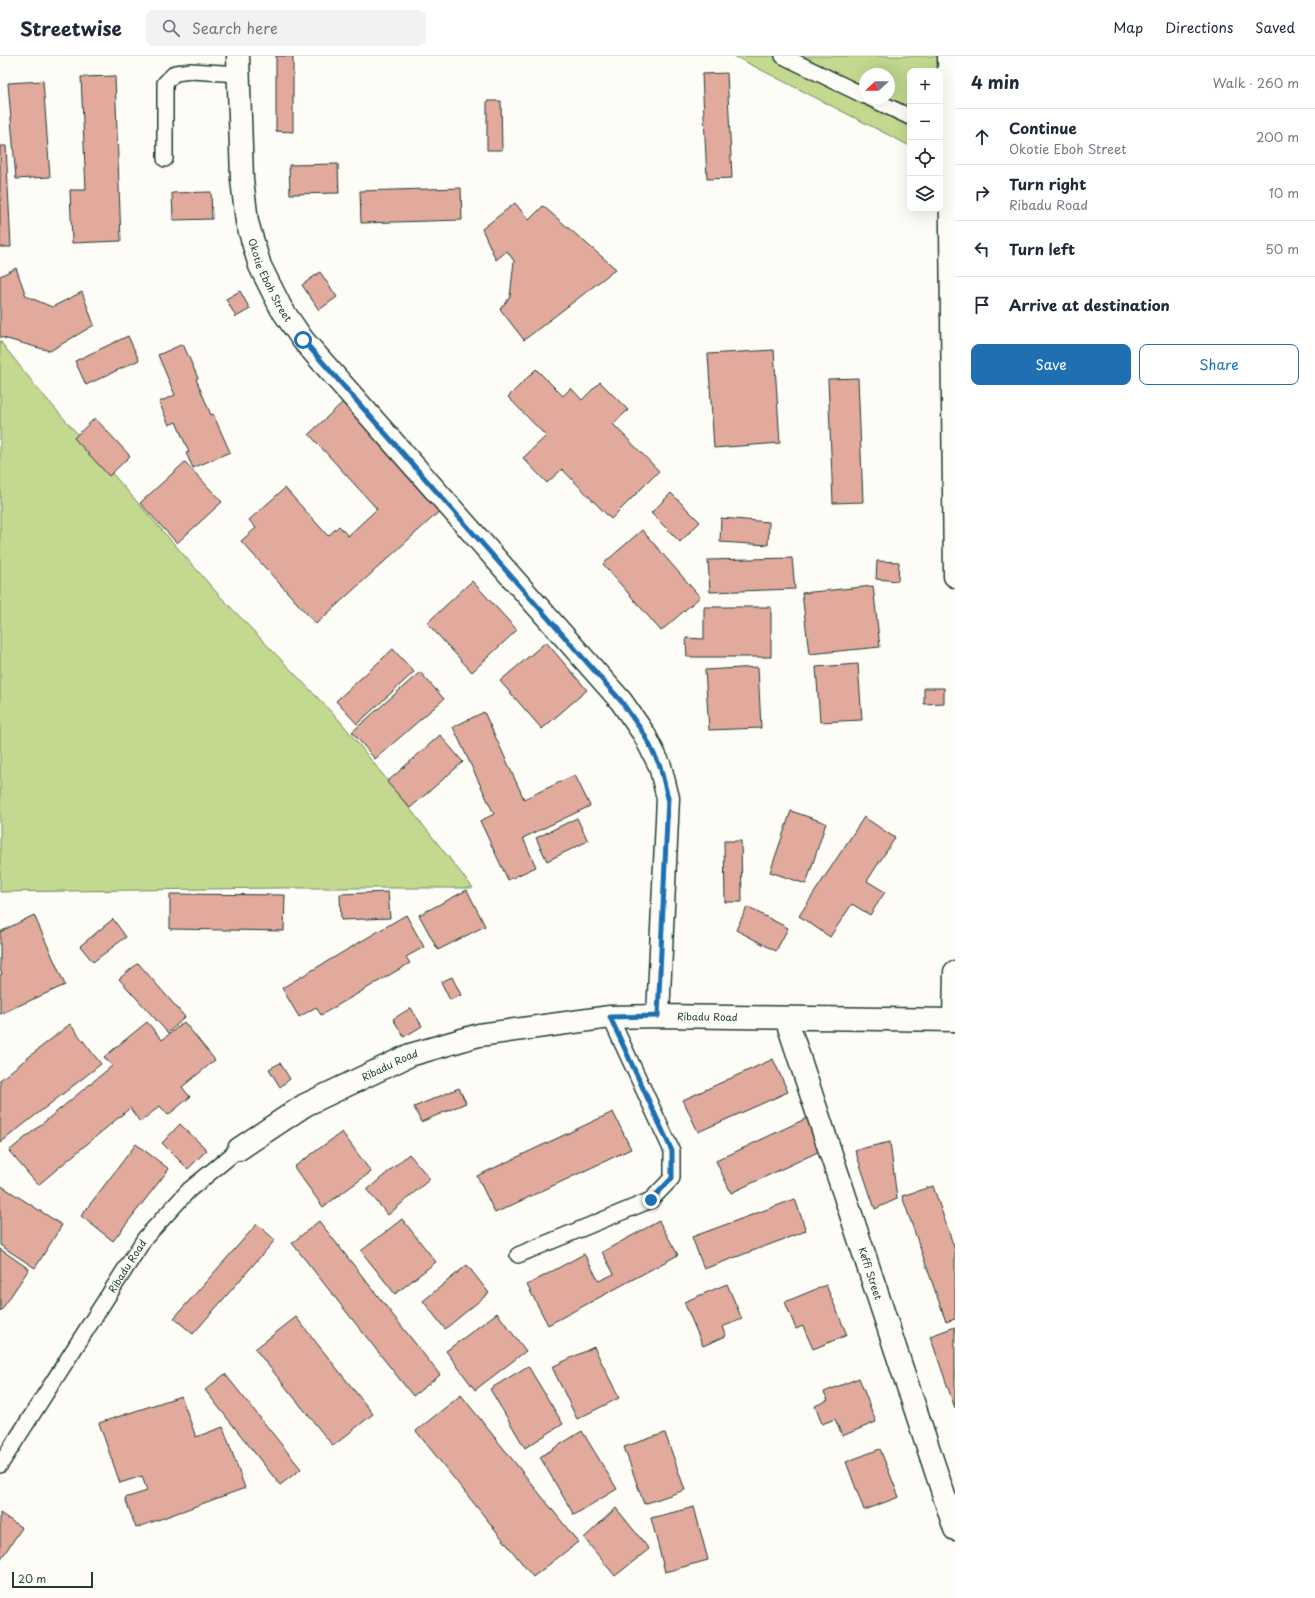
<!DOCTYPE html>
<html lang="en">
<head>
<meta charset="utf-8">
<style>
	body { margin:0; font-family:"Playpen Sans",sans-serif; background:#f2f2f3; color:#1f2937 }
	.controls { position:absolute; right:12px; top:12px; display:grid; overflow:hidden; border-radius:8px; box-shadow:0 4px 16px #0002 }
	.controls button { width:36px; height:36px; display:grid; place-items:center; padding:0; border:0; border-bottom:1px solid #e0e1e3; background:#fff; color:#1f2937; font:20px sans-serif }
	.compass { position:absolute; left:859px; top:12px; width:36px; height:36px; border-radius:50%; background:#fff; box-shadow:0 4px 16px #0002; rotate:248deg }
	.scale { position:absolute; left:12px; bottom:10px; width:81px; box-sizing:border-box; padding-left:4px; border:2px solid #1f3d34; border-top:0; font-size:11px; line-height:14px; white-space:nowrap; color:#1f3d34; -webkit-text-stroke:3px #fdfcf7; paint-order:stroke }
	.stop { position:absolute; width:12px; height:12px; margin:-9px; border:3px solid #1f6fb2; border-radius:50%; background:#fff }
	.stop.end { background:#1f6fb2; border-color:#fff; box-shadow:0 1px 4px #0008 }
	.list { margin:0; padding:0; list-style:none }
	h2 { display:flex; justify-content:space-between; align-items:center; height:52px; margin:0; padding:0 16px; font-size:17px }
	h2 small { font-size:13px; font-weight:400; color:#747a83 }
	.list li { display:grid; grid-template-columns:26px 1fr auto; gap:12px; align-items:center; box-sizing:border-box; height:56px; padding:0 16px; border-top:1px solid #e0e1e3 }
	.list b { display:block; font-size:15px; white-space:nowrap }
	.list p { margin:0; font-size:13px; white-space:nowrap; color:#747a83 }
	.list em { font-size:13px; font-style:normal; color:#747a83 }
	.actions { display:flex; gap:8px; padding:12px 16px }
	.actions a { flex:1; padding:9px 0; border:1px solid #1f6fb2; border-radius:8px; text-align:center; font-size:14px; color:#1f6fb2 }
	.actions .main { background:#1f6fb2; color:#fff }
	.icon { flex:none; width:22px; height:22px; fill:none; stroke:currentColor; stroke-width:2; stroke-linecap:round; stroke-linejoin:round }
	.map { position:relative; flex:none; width:955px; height:1542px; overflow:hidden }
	header { display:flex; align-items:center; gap:24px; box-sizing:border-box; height:56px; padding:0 20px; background:#fff; border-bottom:1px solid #e0e1e3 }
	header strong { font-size:19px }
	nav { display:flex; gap:22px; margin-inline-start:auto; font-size:14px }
	.search { width:280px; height:36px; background:#f2f2f3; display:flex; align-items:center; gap:10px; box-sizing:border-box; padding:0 14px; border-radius:8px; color:#747a83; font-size:15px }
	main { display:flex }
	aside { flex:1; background:#fff }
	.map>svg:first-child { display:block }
	.green { fill:#c2d98f; stroke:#708b62; fill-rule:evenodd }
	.building { fill:#e2a99d; stroke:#1f3d34 }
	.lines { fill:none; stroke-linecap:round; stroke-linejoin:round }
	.lane-casing { stroke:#1f3d34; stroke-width:18 }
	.street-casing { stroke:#1f3d34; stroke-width:25 }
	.lane { stroke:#fdfcf7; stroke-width:15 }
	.street { stroke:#fdfcf7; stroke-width:22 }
	.route { stroke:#1f6fb2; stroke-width:5 }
	.labels { text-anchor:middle; stroke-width:3; stroke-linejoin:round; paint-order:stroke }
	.street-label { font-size:10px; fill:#1f3d34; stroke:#fdfcf7 }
</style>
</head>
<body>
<header>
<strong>Streetwise</strong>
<div class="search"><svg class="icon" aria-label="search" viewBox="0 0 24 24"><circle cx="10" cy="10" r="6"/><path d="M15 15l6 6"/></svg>Search here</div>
<nav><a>Map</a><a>Directions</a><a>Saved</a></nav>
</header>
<main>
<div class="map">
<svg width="955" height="1542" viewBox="0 0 955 1542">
	<rect width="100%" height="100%" fill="#fdfcf7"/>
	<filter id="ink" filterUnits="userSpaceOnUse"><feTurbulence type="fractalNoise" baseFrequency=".025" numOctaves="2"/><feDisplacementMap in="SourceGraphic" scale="8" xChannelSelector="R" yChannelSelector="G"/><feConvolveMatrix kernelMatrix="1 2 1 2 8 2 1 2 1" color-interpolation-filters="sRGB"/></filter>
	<g filter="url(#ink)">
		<g class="green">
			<path d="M 734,0 L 955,0 L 940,15 L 910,15 L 910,90 ZM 865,18 L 889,18 L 889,42 L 865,42 Z"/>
			<path d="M 0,285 L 38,333 L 218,538 L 341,666 L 473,832 L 276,832 L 0,836 Z"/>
		</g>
		<g class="building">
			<path d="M 276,0 L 293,0 L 293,76 L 276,75 Z"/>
			<path d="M 727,17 L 732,122 L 707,123 L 702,18 Z"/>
			<path d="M 115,20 L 121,185 L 72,187 L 70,134 L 86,134 L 81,21 Z"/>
			<path d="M 43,25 L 50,121 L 16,123 L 8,27 Z"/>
			<path d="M 487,45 L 501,45 L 502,94 L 487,94 Z"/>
			<path d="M 0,90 L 6,90 L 11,191 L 0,191 Z"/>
			<path d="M 338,108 L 339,137 L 290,138 L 289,109 Z"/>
			<path d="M 461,132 L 462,164 L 361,167 L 360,135 Z"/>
			<path d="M 211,136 L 212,163 L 173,164 L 172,137 Z"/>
			<path d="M 515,147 L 529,164 L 543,150 L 616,213 L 524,284 L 500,253 L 510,241 L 514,205 L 507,195 L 496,204 L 482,173 Z"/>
			<path d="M 16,212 L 26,240 L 52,251 L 82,236 L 94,269 L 50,295 L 0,281 L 0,220 Z"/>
			<path d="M 320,216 L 337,241 L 319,254 L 302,229 Z"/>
			<path d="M 240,235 L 250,253 L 236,261 L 226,243 Z"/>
			<path d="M 128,280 L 139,304 L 86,329 L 75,305 Z"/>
			<path d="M 183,288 L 198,322 L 196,323 L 211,359 L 213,358 L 230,396 L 193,412 L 186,397 L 189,396 L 176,366 L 169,369 L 159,346 L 175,339 L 158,299 Z"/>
			<path d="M 774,294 L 780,387 L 714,392 L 708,298 Z"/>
			<path d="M 536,313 L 563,340 L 571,332 L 582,344 L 600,326 L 628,354 L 613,368 L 659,415 L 611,463 L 562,413 L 547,427 L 523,402 L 546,380 L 508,341 Z"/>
			<path d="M 858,322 L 863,446 L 833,447 L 828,323 Z"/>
			<path d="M 344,345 L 442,453 L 316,568 L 241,485 L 256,472 L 249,464 L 285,432 L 328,480 L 339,470 L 348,480 L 377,453 L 309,378 Z"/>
			<path d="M 95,362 L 130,400 L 109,420 L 74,382 Z"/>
			<path d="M 185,406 L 222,446 L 177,487 L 140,447 Z"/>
			<path d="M 671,437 L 700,466 L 680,486 L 651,457 Z"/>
			<path d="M 721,462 L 769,466 L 768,489 L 720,486 Z"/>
			<path d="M 642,474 L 700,541 L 661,575 L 603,508 Z"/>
			<path d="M 792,502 L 795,533 L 710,536 L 708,504 Z"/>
			<path d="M 877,505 L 899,506 L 898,525 L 876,523 Z"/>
			<path d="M 472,525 L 517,574 L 472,616 L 427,567 Z"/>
			<path d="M 873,530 L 880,591 L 809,598 L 802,537 Z"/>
			<path d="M 704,551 L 771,551 L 771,601 L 687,601 L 686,582 L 704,583 Z"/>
			<path d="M 546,586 L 587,634 L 542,673 L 500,625 Z"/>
			<path d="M 393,593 L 414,616 L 357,668 L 336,645 Z"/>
			<path d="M 858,608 L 862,664 L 820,666 L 816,611 Z"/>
			<path d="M 758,611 L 761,672 L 709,674 L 705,614 Z"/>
			<path d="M 420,616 L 444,643 L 375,703 L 352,676 Z"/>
			<path d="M 924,632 L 944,632 L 944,647 L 924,648 Z"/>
			<path d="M 484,656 L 524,743 L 575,719 L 590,750 L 523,782 L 536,811 L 508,824 L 480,765 L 494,758 L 453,671 Z"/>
			<path d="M 440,679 L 463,706 L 410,752 L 387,726 Z"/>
			<path d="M 791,755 L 826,767 L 806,828 L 770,816 Z"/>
			<path d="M 864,761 L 895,782 L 867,825 L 885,836 L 870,859 L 852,848 L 830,881 L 799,860 Z"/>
			<path d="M 577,762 L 588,785 L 547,805 L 536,782 Z"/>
			<path d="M 724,785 L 741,785 L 742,846 L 725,846 Z"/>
			<path d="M 467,834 L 485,870 L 438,894 L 419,859 Z"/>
			<path d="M 388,836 L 390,862 L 341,864 L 340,838 Z"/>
			<path d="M 170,838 L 285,839 L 284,875 L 170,873 Z"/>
			<path d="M 747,851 L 788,872 L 776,895 L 736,874 Z"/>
			<path d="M 34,859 L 65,929 L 0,958 L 0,919 L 2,918 L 0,913 L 0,876 Z"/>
			<path d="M 406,859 L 424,891 L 406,901 L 410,907 L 321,959 L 316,951 L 299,961 L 282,932 Z"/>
			<path d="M 113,863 L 126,881 L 93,906 L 80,890 Z"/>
			<path d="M 138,907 L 185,961 L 168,977 L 119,923 Z"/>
			<path d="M 452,921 L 461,939 L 450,944 L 441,926 Z"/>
			<path d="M 411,952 L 422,970 L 404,981 L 393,963 Z"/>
			<path d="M 147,966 L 162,984 L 184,966 L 215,1004 L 182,1031 L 190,1041 L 168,1059 L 160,1050 L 140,1066 L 130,1052 L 38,1129 L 9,1095 L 112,1010 L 104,1001 Z"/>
			<path d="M 70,968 L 101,1008 L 0,1087 L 0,1024 Z"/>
			<path d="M 773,1003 L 788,1036 L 698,1076 L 683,1044 Z"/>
			<path d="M 280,1007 L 290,1023 L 280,1031 L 269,1013 Z"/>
			<path d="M 459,1032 L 466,1047 L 421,1066 L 414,1051 Z"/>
			<path d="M 613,1056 L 631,1093 L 495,1157 L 477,1120 Z"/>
			<path d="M 807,1062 L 822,1094 L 731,1137 L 716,1105 Z"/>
			<path d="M 180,1068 L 207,1094 L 188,1113 L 162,1087 Z"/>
			<path d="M 342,1076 L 371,1116 L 323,1151 L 294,1111 Z"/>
			<path d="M 890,1086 L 897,1143 L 875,1153 L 855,1094 Z"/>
			<path d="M 136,1088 L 169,1113 L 113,1185 L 81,1160 Z"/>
			<path d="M 409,1098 L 430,1123 L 388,1159 L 367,1134 Z"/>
			<path d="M 0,1129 L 62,1169 L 35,1212 L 0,1189 Z"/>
			<path d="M 933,1130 L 955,1194 L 955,1263 L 946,1266 L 902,1140 Z"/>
			<path d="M 795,1143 L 806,1175 L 704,1213 L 692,1181 Z"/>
			<path d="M 402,1163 L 436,1206 L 395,1238 L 361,1195 Z"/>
			<path d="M 319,1165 L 440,1319 L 413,1340 L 292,1187 Z"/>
			<path d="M 659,1165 L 678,1199 L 548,1269 L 527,1229 L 584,1198 L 599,1225 L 614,1218 L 602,1196 Z"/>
			<path d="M 257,1168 L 275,1184 L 193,1278 L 174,1262 Z"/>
			<path d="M 0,1193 L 29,1213 L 0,1256 Z"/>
			<path d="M 467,1209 L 489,1237 L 445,1273 L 423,1245 Z"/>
			<path d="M 727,1228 L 742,1263 L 722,1271 L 726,1280 L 703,1290 L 684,1246 Z"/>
			<path d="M 826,1229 L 847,1279 L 813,1293 L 803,1270 L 796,1273 L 785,1246 Z"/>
			<path d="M 497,1257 L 526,1295 L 475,1334 L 446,1295 Z"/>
			<path d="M 296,1261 L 373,1358 L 333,1390 L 255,1293 Z"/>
			<path d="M 955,1271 L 955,1352 L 930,1280 Z"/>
			<path d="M 594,1291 L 619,1342 L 577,1363 L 552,1311 Z"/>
			<path d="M 528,1310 L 563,1368 L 525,1392 L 490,1333 Z"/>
			<path d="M 225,1318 L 301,1413 L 280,1429 L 205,1334 Z"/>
			<path d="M 859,1322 L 876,1366 L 842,1380 L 835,1363 L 822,1368 L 815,1350 L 828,1344 L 824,1336 Z"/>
			<path d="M 461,1339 L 578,1486 L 533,1521 L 416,1375 Z"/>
			<path d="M 181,1340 L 196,1381 L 223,1371 L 245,1432 L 136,1472 L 125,1442 L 147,1435 L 142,1420 L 120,1427 L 99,1367 Z"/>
			<path d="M 582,1375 L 617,1433 L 574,1459 L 540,1401 Z"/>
			<path d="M 665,1377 L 685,1434 L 644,1448 L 624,1391 Z"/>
			<path d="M 880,1393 L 899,1441 L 864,1454 L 846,1406 Z"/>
			<path d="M 694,1451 L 708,1504 L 665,1516 L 651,1462 Z"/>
			<path d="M 616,1452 L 649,1493 L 615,1520 L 584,1482 Z"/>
			<path d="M 0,1457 L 22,1472 L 0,1504 Z"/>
		</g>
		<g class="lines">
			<g class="lane-casing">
				<g id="lane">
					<path d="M 783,0 L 865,40"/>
					<path d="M 870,42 L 910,61"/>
					<path d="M 165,103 L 165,27 L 175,17 L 191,15 L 239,18"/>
					<path d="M 518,1199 L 651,1144 L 672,1122 L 672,1095 L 610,961"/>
					<path id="s1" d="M 0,1409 L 145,1182 L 189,1134 L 239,1093"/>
				</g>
			</g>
			<g class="street-casing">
				<g id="street">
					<path id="s2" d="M 238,0 L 242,123 L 247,166 L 260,210 L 281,252 L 303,284 L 621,645 L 644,678 L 660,710 L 668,742 L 658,960"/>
					<path d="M 949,0 L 955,520"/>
					<path id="s3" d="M 786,962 L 955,1473"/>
					<path d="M 954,964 L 955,916"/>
					<path id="s4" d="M 239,1093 L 305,1049 L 410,999 L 479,979 L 610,961 L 658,960 L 955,964"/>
				</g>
			</g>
			<use href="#lane" class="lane"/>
			<use href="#street" class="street"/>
		</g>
	</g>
	<g class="lines" filter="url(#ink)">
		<path class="route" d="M 303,284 L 621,645 L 644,678 L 660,710 L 668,742 L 658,960 L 610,961 L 672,1095 L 672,1122 L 651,1144"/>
	</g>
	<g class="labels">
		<g class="street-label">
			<text dy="4" stroke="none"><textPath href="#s2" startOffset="229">Okotie Eboh Street</textPath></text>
			<text dy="4" stroke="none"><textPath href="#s4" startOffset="497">Ribadu Road</textPath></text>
			<text dy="4" stroke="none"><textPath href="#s4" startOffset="173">Ribadu Road</textPath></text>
			<text dy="4" stroke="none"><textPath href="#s1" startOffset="236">Ribadu Road</textPath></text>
			<text dy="4" stroke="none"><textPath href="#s3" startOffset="269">Keffi Street</textPath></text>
		</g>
	</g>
</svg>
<div class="controls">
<button>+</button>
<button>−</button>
<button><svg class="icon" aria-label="locate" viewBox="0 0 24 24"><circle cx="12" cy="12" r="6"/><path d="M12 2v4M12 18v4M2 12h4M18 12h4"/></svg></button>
<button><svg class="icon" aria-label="layers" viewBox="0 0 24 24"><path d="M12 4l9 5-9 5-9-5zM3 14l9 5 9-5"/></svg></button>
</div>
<svg class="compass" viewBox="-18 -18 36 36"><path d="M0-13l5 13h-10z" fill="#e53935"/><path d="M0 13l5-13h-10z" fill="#747a83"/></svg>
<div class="scale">20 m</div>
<div class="stop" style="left:303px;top:284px"></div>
<div class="stop end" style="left:651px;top:1144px"></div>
</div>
<aside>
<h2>4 min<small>Walk · 260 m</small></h2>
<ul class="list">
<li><svg class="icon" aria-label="ahead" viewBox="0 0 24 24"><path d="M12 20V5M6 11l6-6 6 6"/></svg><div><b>Continue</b><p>Okotie Eboh Street</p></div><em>200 m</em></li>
<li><svg class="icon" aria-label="right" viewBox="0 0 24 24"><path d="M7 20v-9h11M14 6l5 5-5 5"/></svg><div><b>Turn right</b><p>Ribadu Road</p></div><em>10 m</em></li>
<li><svg class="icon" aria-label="left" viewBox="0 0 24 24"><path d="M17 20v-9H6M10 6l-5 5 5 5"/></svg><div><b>Turn left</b></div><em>50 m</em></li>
<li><svg class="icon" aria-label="arrive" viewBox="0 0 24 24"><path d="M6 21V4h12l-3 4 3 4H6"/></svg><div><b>Arrive at destination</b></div></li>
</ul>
<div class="actions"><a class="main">Save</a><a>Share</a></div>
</aside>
</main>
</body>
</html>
